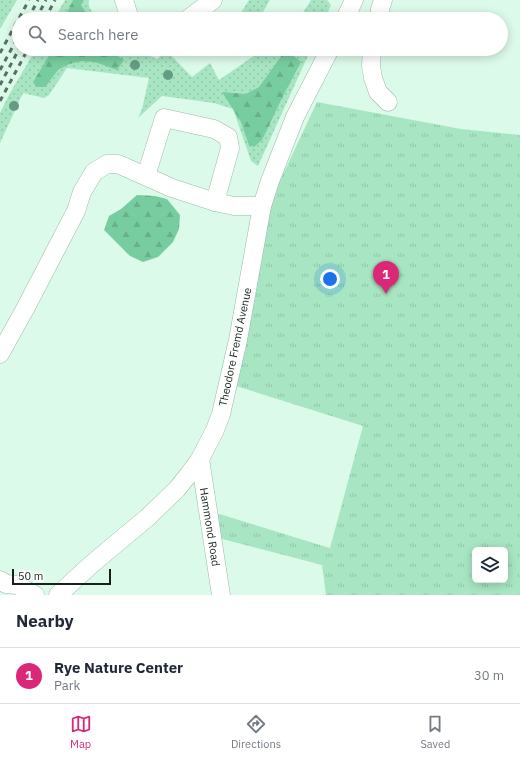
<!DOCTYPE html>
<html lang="en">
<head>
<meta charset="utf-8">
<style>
	body { margin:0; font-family:"IBM Plex Sans",sans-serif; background:#f2f2f3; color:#1f2937 }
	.controls { position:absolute; right:12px; bottom:12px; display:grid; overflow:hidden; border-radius:6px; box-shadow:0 2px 10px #0003 }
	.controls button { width:36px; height:36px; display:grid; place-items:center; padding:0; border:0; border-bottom:1px solid #e0e1e3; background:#fff; color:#1f2937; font:20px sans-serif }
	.scale { position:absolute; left:12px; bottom:10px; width:99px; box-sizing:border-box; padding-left:4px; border:2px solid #16211b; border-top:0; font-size:11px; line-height:14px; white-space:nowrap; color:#16211b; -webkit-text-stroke:3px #fff; paint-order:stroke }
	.you { position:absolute; left:330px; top:279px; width:14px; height:14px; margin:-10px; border:3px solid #fff; border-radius:50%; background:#1a73e8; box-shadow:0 0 0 6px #1a73e833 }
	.badge { display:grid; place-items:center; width:26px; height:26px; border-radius:50%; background:#db2777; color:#fff; font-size:13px; font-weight:700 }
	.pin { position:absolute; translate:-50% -33px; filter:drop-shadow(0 1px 2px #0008) }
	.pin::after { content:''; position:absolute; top:21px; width:14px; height:12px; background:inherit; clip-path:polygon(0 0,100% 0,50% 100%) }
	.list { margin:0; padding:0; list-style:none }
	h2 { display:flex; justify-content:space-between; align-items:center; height:52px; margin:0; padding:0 16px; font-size:17px }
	h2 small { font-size:13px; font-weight:400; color:#747a83 }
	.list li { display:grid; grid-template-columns:26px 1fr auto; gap:12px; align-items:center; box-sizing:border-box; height:56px; padding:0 16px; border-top:1px solid #e0e1e3 }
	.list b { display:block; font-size:15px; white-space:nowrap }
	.list p { margin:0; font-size:13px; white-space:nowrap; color:#747a83 }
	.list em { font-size:13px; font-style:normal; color:#747a83 }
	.icon { flex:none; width:22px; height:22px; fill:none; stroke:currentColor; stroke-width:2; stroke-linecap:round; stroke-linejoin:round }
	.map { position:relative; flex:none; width:520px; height:595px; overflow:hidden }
	.search { position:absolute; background:#fff; box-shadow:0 2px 10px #0003; left:12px; right:12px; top:12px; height:44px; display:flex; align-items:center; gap:10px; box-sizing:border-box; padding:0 14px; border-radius:22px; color:#747a83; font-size:15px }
	.sheet { height:108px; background:#fff }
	nav { display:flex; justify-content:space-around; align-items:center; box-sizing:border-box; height:56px; border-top:1px solid #e0e1e3; background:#fff; font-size:11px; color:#747a83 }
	nav a { display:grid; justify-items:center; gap:2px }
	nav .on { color:#db2777 }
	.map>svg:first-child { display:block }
	.grass { fill:url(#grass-dots) }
	.forest { fill:url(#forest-firs) }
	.park { fill:url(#park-tufts); fill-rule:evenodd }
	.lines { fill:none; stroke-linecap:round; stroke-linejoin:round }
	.minor-casing { stroke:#9dbaa9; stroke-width:19 }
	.minor { stroke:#fff; stroke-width:18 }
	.rail { stroke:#5c6e64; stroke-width:3; stroke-dasharray:5 5; stroke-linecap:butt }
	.tree { fill:#669b83 }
	.labels { text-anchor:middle; stroke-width:4; stroke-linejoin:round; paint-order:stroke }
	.street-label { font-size:11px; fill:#16211b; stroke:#fff }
</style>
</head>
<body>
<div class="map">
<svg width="520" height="595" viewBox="0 0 520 595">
	<defs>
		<pattern id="grass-dots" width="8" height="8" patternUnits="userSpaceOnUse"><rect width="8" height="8" fill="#a8e6c3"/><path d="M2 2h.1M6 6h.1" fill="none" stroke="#90c5a7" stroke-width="1.8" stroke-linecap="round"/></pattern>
		<pattern id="forest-firs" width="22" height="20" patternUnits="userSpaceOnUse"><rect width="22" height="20" fill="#78cda0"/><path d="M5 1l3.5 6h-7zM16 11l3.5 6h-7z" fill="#67b089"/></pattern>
		<pattern id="park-tufts" width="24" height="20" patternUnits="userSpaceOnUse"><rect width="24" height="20" fill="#a8e6c3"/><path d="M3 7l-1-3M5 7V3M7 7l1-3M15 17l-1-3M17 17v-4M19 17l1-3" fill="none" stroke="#90c5a7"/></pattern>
	</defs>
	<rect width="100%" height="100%" fill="#dcfae9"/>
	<g class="grass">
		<path d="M 0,0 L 17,0 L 0,29 Z"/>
		<path d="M 65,0 L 89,0 C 87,9 94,14 101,19 L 54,19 Z"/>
		<path d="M 249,0 L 270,0 L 260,17 L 263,19 L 242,19 L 239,16 Z"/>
		<path d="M 311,0 L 327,0 L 331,5 L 325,19 L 299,19 Z"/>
		<path d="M 36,49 L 137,49 L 141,52 L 157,59 L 167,51 L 192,77 L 210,63 L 219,80 L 264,49 L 311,49 L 258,166 L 251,161 L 233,109 L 214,103 L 162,96 L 138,118 L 142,109 L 149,78 L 67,68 L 49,95 L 44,98 L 23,93 L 0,143 L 0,113 L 10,93 Z"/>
	</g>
	<g class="forest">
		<path d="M 73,0 L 84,0 L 81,5 L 90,19 L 64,19 Z"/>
		<path d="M 53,49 L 107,49 L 124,60 L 117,70 L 95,62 L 82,61 L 69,64 L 58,70 L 45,87 L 36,87 L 33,82 Z"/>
		<path d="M 290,53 L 301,62 L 282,98 L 266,132 L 262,140 L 254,147 L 249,145 L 241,122 L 222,92 L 246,94 L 259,87 L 282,55 Z"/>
		<path d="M 137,195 L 155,196 L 167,199 L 180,215 L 179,229 L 173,242 L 158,257 L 143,262 L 130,256 L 104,230 L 109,216 L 121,209 Z"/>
	</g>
	<path class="park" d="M 317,102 L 461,129 L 520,135 L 520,595 L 326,595 L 322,565 L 218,538 L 216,513 L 330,548 L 363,426 L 236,386 L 270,202 ZM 475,550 L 505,550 L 505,580 L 475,580 Z"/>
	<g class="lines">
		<g class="minor-casing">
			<g id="minor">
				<path d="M 124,0 L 129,16 L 131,19"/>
				<path d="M 188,19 L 213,0"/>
				<path d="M 345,19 L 354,0"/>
				<path d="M 380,19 L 380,9 L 383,0"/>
				<path d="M 372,49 L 371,66 L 373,78 L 378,92 L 388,102"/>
				<path d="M 146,176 L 164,118 L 214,129 L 228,137 L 230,148 L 215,202"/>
				<path d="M 0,354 L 25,309 L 76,211 L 82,192 L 94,172 L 107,164 L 118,164 L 172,188 L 215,202 L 234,206 L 262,206"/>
				<path d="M 200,459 L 221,595"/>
				<path d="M 0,580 L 6,584 L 17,585 L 35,595"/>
				<path d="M 58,595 L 93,563 L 148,517 L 177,489 L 189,474 L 200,459 L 215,430 L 221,414 L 238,340 L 262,206 L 270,181 L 295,117 L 330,49"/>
			</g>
		</g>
		<use href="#minor" class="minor"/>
		<g class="rail">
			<path d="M 28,19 L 38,0"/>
			<path d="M 36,19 L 46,0"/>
			<path d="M 45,19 L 55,0"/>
			<path d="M 0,53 L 29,0"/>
			<path d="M 0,70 L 19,35"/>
			<path d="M 0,85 L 19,49"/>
			<path d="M 0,101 L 28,49"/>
		</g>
	</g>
	<g class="tree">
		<circle cx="135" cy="65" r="5"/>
		<circle cx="168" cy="75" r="5"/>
		<circle cx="14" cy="106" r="5"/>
	</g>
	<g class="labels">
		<g class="street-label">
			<text transform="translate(235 347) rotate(-78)" y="4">Theodore Fremd Avenue</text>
			<text transform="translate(210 527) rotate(81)" y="4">Hammond Road</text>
		</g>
	</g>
</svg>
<div class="controls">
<button><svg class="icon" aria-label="layers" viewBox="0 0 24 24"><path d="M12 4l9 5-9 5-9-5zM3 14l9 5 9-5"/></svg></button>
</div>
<div class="scale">50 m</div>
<div class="you"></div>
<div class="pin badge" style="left:386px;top:294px">1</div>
<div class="search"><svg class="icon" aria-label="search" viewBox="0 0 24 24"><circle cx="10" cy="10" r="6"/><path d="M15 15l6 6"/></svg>Search here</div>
</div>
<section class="sheet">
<h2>Nearby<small></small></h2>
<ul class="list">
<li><span class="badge">1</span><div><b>Rye Nature Center</b><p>Park</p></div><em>30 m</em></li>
</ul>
</section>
<nav>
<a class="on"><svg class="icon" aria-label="map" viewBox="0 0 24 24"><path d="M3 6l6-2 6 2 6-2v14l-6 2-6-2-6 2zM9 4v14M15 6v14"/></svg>Map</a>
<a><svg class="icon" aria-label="directions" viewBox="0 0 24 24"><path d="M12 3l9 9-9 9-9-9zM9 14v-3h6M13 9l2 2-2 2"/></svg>Directions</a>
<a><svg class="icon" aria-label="saved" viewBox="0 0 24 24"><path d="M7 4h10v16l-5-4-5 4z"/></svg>Saved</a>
</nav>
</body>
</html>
